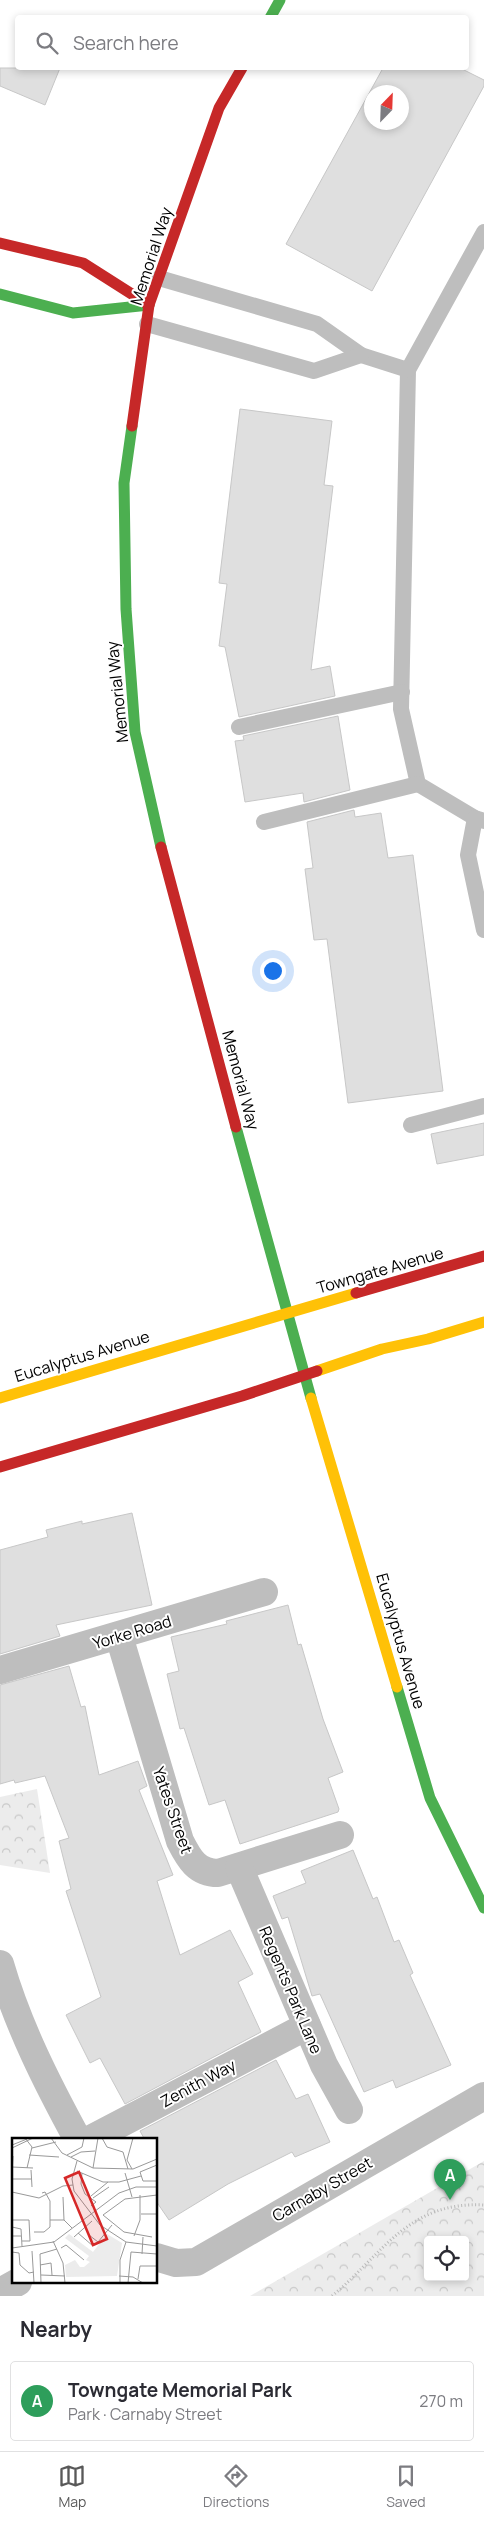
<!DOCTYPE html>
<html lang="en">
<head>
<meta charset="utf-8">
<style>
	body { margin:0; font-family:Manrope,sans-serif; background:#f2f2f3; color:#2b2b33 }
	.controls { position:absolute; right:15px; bottom:15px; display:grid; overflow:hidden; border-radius:5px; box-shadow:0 2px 8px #0003 }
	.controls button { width:45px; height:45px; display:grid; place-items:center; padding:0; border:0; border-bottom:1px solid #e1e1e2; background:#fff; color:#2b2b33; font:25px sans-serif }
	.compass { position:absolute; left:364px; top:85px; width:45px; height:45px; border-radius:50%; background:#fff; box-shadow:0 2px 8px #0003; rotate:23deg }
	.you { position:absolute; left:272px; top:970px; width:18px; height:18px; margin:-12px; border:4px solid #fff; border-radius:50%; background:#1a73e8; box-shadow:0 0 0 8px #1a73e833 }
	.badge { display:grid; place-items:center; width:32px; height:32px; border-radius:50%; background:#595959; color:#fff; font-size:16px; font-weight:700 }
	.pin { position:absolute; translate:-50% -41px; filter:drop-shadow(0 1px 2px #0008) }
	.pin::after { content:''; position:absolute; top:26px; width:18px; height:15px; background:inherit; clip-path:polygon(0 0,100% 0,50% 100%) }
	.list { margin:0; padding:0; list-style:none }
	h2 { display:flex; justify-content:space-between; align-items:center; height:65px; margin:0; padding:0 20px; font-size:21px }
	h2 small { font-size:16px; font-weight:400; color:#7c7c81 }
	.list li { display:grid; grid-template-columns:32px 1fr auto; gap:15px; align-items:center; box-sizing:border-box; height:80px; margin:0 10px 10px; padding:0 10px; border:1px solid #e1e1e2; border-radius:5px }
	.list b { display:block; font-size:19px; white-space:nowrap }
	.list p { margin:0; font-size:16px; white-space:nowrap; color:#7c7c81 }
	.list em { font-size:16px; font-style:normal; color:#7c7c81 }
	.icon { flex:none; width:28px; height:28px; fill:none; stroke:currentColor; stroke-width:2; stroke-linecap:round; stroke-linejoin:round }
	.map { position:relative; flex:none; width:484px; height:2296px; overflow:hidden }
	.search { position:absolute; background:#fff; box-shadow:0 2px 8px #0003; left:15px; right:15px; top:15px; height:55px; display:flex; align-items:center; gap:12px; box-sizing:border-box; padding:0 18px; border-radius:5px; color:#7c7c81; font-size:19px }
	.sheet { height:155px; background:#fff }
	nav { display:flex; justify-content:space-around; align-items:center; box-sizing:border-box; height:70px; border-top:1px solid #e1e1e2; background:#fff; font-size:14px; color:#7c7c81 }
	nav a { display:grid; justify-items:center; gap:2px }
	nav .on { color:#595959 }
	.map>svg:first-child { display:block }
	.park { fill:url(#park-crowns); fill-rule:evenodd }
	.building { fill:#dfdfdf; stroke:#c7c7c7; fill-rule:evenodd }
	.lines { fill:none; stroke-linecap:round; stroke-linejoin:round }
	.path { stroke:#b9b9b9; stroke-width:3; stroke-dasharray:1 2.5; stroke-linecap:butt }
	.lane { stroke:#bebebe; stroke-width:16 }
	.street { stroke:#bebebe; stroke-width:28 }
	.fast { stroke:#4caf50; stroke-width:11 }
	.slow { stroke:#ffc107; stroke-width:11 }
	.jam { stroke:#c62828; stroke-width:11 }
	.labels { text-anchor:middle; stroke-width:4; stroke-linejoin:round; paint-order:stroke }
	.street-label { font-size:16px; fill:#000; stroke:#fff }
	.inset-road { fill:none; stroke:#999; stroke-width:1 }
	.view { fill:#d62828; fill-opacity:0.15; stroke:#d62828; stroke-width:2.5 }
	.inset-edge { fill:none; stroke:#000; stroke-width:2.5 }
</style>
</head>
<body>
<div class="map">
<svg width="484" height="2296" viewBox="0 0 484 2296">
	<defs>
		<pattern id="park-crowns" width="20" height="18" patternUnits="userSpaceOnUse" patternTransform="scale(1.25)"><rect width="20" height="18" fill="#ececec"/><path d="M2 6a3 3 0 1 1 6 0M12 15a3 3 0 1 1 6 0" fill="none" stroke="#c9c9c9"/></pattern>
	</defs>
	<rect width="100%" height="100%" fill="#fff"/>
	<g class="park">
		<path d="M 37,1789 L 50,1873 L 0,1865 L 0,1797 Z"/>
		<path d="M 484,2161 L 484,2296 L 250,2296 ZM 428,2240 L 465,2240 L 465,2277 L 428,2277 Z"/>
	</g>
	<g class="building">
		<path d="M 0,68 L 60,68 L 45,105 L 0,86 Z"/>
		<path d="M 383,68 L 460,68 L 484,80 L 484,86 L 372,291 L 286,244 ZM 372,92 L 402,92 L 402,122 L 372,122 Z"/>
		<path d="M 240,409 L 332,421 L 324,485 L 333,486 L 311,670 L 330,666 L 335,696 L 239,717 L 225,647 L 219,646 L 227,584 L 219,583 Z"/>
		<path d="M 338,716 L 350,790 L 304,802 L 303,793 L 245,802 L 235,741 L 244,740 L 243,736 Z"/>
		<path d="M 354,810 L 355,817 L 381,813 L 388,858 L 413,855 L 443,1091 L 348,1103 L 327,939 L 314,940 L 305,869 L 313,868 L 307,822 Z"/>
		<path d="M 484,1123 L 484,1155 L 437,1164 L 431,1134 Z"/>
		<path d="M 132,1513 L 152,1605 L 56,1625 L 60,1636 L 0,1654 L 0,1550 L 48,1537 L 46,1530 L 82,1521 L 82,1524 Z"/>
		<path d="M 288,1605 L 298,1645 L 301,1644 L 323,1719 L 343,1772 L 328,1778 L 339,1809 L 338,1812 L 240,1844 L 225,1800 L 209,1805 L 184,1728 L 180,1729 L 167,1674 L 179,1671 L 171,1637 L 227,1624 L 226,1621 Z"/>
		<path d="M 69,1666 L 81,1707 L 85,1706 L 99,1775 L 138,1761 L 147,1786 L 139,1790 L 173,1875 L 157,1881 L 180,1955 L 230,1930 L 253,1974 L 238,1982 L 261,2032 L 125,2104 L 100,2058 L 90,2063 L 66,2015 L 101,1997 L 66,1891 L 71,1889 L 59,1841 L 69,1838 L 45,1776 L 15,1783 L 14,1780 L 0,1784 L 0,1685 Z"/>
		<path d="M 353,1850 L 373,1899 L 377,1897 L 394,1942 L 399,1940 L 413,1973 L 410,1975 L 451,2065 L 396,2088 L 393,2080 L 364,2092 L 320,1994 L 312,1996 L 288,1917 L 282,1919 L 273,1896 L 306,1883 L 301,1871 Z"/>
		<path d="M 276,2060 L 296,2099 L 308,2094 L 330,2142 L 295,2157 L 292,2152 L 228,2184 L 169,2220 L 156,2201 L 156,2140 L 145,2140 L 140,2131 Z"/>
	</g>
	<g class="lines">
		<path class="path" d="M 332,2296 C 383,2254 408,2201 484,2205"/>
		<g class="lane">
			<path d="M 484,232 L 408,370 L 401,709 L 418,784 L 475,818 L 484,821"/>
			<path d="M 159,278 L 317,324 L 361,355 L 408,370"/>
			<path d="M 147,324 L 314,371 L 361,355"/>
			<path d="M 239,727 L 402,692"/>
			<path d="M 475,818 L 468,855 L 484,930"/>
			<path d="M 264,822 L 418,784"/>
			<path d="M 411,1125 L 484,1106"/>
		</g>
		<g class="street">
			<path d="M 119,1636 L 180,1841 C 189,1859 197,1873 218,1873 L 340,1835"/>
			<path d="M 0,1670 L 264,1592"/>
			<path d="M 239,1867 L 324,2065 L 349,2110"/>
			<path d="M 0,1964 C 18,2026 47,2083 78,2140"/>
			<path d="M 89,2140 L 307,2026"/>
			<path d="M 156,2257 L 176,2263 L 196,2262 L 484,2096"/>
			<path d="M 0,2292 L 18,2282"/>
		</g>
		<g class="fast">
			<path d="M 270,18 L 280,0"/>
			<path d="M 0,294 L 73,313 L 149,305"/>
			<path d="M 132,426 L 124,483 L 126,609 L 135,732 L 161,847"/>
			<path d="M 236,1127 L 311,1398"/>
			<path d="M 397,1687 L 430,1798 L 484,1908"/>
		</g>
		<g class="slow">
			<path d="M 317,1371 L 382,1349 L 428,1339 L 484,1322"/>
			<path d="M 0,1398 L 356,1293"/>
			<path d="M 311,1398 L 397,1687"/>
		</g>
		<g class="jam">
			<path d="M 0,243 L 83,263 L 149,305"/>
			<path d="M 132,426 L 149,305 L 219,108 L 242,68"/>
			<path d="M 161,847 L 236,1127"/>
			<path d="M 356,1293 L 484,1256"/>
			<path d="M 0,1467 L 242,1396 L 317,1371"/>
		</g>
	</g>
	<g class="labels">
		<g class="street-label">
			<text transform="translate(151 256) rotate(-72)" y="6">Memorial Way</text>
			<text transform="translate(117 692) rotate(-96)" y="6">Memorial Way</text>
			<text transform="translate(241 1080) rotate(75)" y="6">Memorial Way</text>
			<text transform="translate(380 1270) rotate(-16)" y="6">Towngate Avenue</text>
			<text transform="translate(82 1356) rotate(-17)" y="6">Eucalyptus Avenue</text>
			<text transform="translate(132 1632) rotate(-17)" y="6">Yorke Road</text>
			<text transform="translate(401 1641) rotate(74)" y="6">Eucalyptus Avenue</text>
			<text transform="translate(173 1810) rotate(71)" y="6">Yates Street</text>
			<text transform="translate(291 1990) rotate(67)" y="6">Regents Park Lane</text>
			<text transform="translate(198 2083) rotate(-28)" y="6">Zenith Way</text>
			<text transform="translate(322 2189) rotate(-30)" y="6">Carnaby Street</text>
		</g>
	</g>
	<g transform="translate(12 2138)">
		<rect width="145" height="145" fill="#fff"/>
		<path d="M 57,96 L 81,114 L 95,96 L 110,105 L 105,138 L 54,139 L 53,127 L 63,122 L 68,129 L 72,129 L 78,124 L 74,122 L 77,118 L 53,100 Z" fill="#ececec"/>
		<path class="inset-road" d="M 13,0 L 20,9 L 15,30M 39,0 L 50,15 L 81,30 L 121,31 L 145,21M 90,0 L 95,9 L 111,14 L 116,31M 0,7 L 15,1M 0,10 L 21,0M 20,10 L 44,4M 17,17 L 47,19M 55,17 L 70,9 L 72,0M 59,19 L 69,14 L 83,13M 65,23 L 60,41 L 62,53 L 88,87 L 114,104 L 145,108M 145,27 L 128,34 L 131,43 L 145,43M 0,29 L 21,30M 81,30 L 86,0M 120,31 L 115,22 L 121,0M 19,32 L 20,49M 65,33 L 91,44 L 107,44 L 129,38M 70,35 L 69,46 L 73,56 L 84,64 L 79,68M 113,35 L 120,59M 0,36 L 1,18M 0,41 L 19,41M 0,54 L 27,60 L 51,48 L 61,47M 79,58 L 96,44M 51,59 L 52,82M 81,60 L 97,49M 129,76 L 145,76M 38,82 L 52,82 L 60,90M 0,89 L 0,98 L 9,98M 22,94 L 32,94 L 38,89 L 38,63 L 33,54 L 30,55M 66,95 L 81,108M 77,97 L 86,104 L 100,87M 122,98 L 128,82 L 128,57M 62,99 L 80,83M 140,99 L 112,94 L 91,77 L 113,61 L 145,57M 41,103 L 51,125 L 53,145M 10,108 L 9,91 L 0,89 L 0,82 L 17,82 L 18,103 L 10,103M 0,110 L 42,104 L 107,55 L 124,49 L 145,49M 49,110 L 54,107 L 72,122M 20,113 L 22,145M 0,114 L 7,115 L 8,127 L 17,135 L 22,134M 130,116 L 131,99M 28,127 L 39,125 L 40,137M 29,137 L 53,138M 107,138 L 121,139 L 131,145M 126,141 L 128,128 L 145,128M 29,145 L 28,116 L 45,111M 108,145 L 108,122 L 114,104M 116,145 L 119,114 L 145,116"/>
		<path class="view" d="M 67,34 L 95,101 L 81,107 L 53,40 Z"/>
		<rect width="145" height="145" class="inset-edge"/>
	</g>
</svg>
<div class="controls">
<button><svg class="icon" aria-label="locate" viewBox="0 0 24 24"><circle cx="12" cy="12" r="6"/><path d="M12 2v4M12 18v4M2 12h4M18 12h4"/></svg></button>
</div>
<svg class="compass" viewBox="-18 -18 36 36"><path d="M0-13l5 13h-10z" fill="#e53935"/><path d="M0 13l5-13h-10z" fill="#7c7c81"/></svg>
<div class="you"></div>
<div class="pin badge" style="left:450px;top:2200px;background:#2e9e5b">A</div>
<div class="search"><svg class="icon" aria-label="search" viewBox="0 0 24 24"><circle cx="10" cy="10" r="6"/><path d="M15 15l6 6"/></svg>Search here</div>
</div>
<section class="sheet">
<h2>Nearby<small></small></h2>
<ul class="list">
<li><span class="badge" style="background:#2e9e5b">A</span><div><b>Towngate Memorial Park</b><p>Park · Carnaby Street</p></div><em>270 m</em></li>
</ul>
</section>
<nav>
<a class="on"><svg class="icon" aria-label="map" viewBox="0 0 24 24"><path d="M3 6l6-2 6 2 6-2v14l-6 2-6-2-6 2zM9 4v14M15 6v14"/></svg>Map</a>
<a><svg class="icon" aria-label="directions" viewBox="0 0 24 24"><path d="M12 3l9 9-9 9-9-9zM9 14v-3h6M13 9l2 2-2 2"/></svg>Directions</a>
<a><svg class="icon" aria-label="saved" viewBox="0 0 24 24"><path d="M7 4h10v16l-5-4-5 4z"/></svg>Saved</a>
</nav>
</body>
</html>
